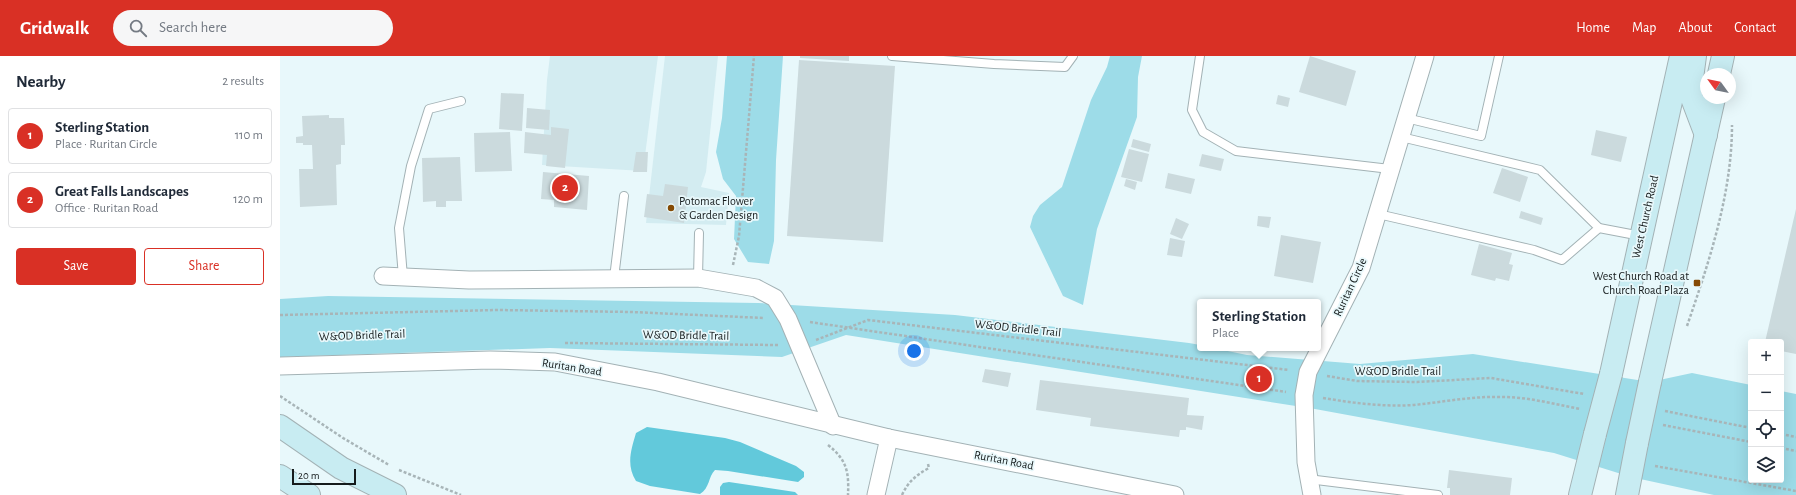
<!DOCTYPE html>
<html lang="en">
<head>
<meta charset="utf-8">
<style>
	body { margin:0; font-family:"Alegreya Sans",sans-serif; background:#f6f6f7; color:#1f2937 }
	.controls { position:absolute; right:12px; bottom:12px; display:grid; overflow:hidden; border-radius:4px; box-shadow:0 4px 16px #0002 }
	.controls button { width:36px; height:36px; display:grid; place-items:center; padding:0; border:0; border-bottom:1px solid #e0e1e3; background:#fff; color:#1f2937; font:20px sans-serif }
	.compass { position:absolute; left:1420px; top:12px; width:36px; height:36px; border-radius:50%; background:#fff; box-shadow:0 4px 16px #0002; rotate:303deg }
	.scale { position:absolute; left:12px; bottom:10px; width:64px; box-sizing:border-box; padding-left:4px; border:2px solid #151b1c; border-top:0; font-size:11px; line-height:14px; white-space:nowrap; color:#151b1c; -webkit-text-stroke:3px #e8f8fb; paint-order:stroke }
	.you { position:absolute; left:634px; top:295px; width:14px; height:14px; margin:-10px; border:3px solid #fff; border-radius:50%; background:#1a73e8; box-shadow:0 0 0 6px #1a73e833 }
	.badge { display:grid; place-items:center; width:26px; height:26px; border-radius:50%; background:#d93025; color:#fff; font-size:13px; font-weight:700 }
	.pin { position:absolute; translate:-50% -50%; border:2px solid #fff; box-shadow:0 1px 4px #0006 }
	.popup { position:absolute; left:917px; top:243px; width:124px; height:52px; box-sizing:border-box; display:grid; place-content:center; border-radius:4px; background:#fff; filter:drop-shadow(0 1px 3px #0005); font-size:13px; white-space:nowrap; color:#747a83 }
	.popup b { font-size:15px; color:#1f2937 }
	.popup::after { content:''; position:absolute; left:50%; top:100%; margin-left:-8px; border:8px solid transparent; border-top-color:#fff }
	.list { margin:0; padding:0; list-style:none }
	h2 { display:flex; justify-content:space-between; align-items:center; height:52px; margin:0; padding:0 16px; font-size:17px }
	h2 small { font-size:13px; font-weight:400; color:#747a83 }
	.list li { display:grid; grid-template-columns:26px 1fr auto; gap:12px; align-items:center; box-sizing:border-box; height:56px; margin:0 8px 8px; padding:0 8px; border:1px solid #e0e1e3; border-radius:4px }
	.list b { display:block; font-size:15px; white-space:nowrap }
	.list p { margin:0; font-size:13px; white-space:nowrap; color:#747a83 }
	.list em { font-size:13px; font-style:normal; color:#747a83 }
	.actions { display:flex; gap:8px; padding:12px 16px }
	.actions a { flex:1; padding:9px 0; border:1px solid #d93025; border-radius:4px; text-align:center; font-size:14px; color:#d93025 }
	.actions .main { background:#d93025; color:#fff }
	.icon { flex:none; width:22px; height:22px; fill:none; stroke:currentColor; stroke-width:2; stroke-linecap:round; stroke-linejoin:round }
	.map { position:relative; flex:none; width:1516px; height:439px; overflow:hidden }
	header { display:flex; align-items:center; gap:24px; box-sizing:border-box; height:56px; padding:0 20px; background:#d93025; color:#fff }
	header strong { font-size:19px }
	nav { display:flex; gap:22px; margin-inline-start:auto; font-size:14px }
	.search { width:280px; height:36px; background:#f6f6f7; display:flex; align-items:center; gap:10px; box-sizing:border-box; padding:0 14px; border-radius:22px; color:#747a83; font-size:15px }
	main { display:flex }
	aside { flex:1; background:#fff }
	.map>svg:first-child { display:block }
	.built { fill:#d3ecf1 }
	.green { fill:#9ddce8 }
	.water { fill:#62c9db }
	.building { fill:#cbdadd }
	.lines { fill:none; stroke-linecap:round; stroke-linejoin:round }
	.service-casing { stroke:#a3b2b5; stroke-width:10 }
	.minor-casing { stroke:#a3b2b5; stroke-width:19 }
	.secondary-casing { stroke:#a3b2b5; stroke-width:24 }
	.path { stroke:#a8b5b8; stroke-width:2.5; stroke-dasharray:3 2; stroke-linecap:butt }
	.service { stroke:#fff; stroke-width:8 }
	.minor { stroke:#fff; stroke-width:17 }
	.secondary { stroke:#c8ecf2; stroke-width:22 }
	.secondary-bridge-casing { stroke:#a3b2b5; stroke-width:24; stroke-linecap:butt }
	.secondary-bridge { stroke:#c8ecf2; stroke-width:22 }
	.poi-dot { fill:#854a04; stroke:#e8f8fb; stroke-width:1.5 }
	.labels { text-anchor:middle; stroke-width:3.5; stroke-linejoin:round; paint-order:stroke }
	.poi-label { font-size:12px; fill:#151b1c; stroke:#e8f8fb; text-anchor:start }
	.street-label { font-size:12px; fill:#151b1c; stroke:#e8f8fb }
</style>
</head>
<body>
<header>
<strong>Gridwalk</strong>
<div class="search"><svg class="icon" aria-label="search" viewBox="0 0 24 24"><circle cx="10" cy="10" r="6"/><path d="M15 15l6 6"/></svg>Search here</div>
<nav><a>Home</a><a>Map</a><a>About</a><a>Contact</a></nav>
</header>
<main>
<aside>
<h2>Nearby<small>2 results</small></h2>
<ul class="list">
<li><span class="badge">1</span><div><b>Sterling Station</b><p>Place · Ruritan Circle</p></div><em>110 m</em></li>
<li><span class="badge">2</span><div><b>Great Falls Landscapes</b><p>Office · Ruritan Road</p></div><em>120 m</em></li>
</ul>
<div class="actions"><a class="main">Save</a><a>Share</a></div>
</aside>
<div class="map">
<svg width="1516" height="439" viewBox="0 0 1516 439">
	<rect width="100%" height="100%" fill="#e8f8fb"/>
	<g class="built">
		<path d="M 270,0 L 378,0 L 363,115 L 262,109 L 267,24 Z"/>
		<path d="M 385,0 L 438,0 L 426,116 L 421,131 L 449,137 L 446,169 L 366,167 Z"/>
	</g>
	<g class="green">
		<path d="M 447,0 L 503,0 L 496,104 L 494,185 L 489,208 L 468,206 L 454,183 L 456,140 L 443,123 L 436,96 L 442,62 Z"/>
		<path d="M 830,0 L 862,0 L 858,21 L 857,61 L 817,173 L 803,249 L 783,240 L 750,171 L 753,160 L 760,149 L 782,131 L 811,44 L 827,11 Z"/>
		<path d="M 48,240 L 478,247 L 675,259 L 909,287 L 920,289 L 920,292 L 933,292 L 967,299 L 1080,308 L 1193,298 L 1370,326 L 1412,317 L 1471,329 L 1471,424 L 1501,424 L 1501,335 L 1516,338 L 1516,439 L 1434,439 L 1351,421 L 1274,397 L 1035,353 L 566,279 L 502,301 L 270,292 L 0,301 L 0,243 Z"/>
	</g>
	<g class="water">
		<path d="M 367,371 L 445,382 L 460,386 L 516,410 L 524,416 L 524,421 L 518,426 L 448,415 L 435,414 C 428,421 430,432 420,438 L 370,430 L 356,425 C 346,409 351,394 356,377 Z"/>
		<path d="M 449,426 L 515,436 L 518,439 L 440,439 L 440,431 L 443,427 Z"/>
	</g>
	<g class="building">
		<path d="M 520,0 L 569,0 L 569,5 L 520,2 Z"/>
		<path d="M 1030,0 L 1076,15 L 1066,50 L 1019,36 Z"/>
		<path d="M 519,4 L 615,10 L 603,186 L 507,180 Z"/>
		<path d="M 221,37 L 244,38 L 242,75 L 219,73 Z"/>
		<path d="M 998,39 L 1010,42 L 1008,51 L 996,48 Z"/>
		<path d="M 247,52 L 270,54 L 269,74 L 246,72 Z"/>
		<path d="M 49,59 L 49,62 L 64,62 L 65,89 L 61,89 L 61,108 L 56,109 L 57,149 L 20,151 L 19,113 L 33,113 L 32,89 L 23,89 L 23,87 L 16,87 L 16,81 L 23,80 L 22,60 Z"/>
		<path d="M 271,71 L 289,73 L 285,112 L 266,110 L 267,99 L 244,97 L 245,76 L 271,79 Z"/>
		<path d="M 1316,74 L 1347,81 L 1341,106 L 1311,99 Z"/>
		<path d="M 230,76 L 232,115 L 195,116 L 194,77 Z"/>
		<path d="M 853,83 L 871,88 L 869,96 L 851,91 Z"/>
		<path d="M 849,93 L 869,98 L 862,126 L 841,121 Z"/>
		<path d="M 356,96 L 368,96 L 367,116 L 353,116 Z"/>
		<path d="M 922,98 L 944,103 L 941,115 L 919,110 Z"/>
		<path d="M 180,101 L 182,145 L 166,145 L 166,151 L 156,151 L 156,145 L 143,146 L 142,102 Z"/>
		<path d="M 1222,112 L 1248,121 L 1240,146 L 1213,137 Z"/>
		<path d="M 263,116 L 309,120 L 307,154 L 274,151 L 274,144 L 261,143 Z"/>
		<path d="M 888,117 L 915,123 L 911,138 L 885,132 Z"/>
		<path d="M 846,123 L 857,126 L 855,134 L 844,130 Z"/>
		<path d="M 385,128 L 408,131 L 404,167 L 364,161 L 367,138 L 383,140 Z"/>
		<path d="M 1516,153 L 1516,298 L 1501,295 L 1501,286 L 1485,286 Z"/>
		<path d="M 1241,155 L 1263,162 L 1261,169 L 1239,162 Z"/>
		<path d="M 978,160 L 991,161 L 989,172 L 977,170 Z"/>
		<path d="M 896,162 L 909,168 L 902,183 L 890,178 Z"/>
		<path d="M 1001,179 L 1041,186 L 1033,227 L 994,220 Z"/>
		<path d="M 890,182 L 905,185 L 902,201 L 887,199 Z"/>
		<path d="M 1199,188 L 1232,197 L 1229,208 L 1233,209 L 1229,225 L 1216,222 L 1215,225 L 1191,219 Z"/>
		<path d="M 705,313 L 731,317 L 728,331 L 702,326 Z"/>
		<path d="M 760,324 L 909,342 L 907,359 L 924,360 L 922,374 L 906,371 L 906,374 L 900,374 L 899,381 L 810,370 L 811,362 L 756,354 Z"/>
		<path d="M 1169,414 L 1232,422 L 1230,439 L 1170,439 L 1170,432 L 1167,432 Z"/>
	</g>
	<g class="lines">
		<g class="service-casing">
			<g id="service">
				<path d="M 612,0 L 714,8 L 785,11 L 793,0"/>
				<path d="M 920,0 L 912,54 L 923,76 L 956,95 L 1110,113"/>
				<path d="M 1126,62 L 1201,80 L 1219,0"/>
				<path d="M 1098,158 L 1254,194 L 1282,204 L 1319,172 L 1260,114 L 1121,81"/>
				<path d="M 1319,172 L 1361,180"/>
				<path d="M 123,221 L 119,172 L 131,110 L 149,53 L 181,45"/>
				<path d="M 334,222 L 344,140"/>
				<path d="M 418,222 L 419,177"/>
				<path d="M 1028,423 L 1158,439"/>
			</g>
		</g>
		<g class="minor-casing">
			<g id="minor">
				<path d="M 103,220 L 189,224 L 418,222 L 476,232 L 495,242 L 508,263 L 553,370"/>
				<path d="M 0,310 L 210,304 L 275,306 L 378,326 L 609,382 L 895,439"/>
				<path d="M 596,439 L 609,382"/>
				<path d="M 1032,439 L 1026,406 L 1024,339 L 1028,316 L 1081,212 L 1145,0"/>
			</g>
		</g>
		<g class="secondary-casing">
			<g id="secondary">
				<path d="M 1415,0 L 1410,37 L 1426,79"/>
				<path d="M 1439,18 L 1443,0"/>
				<path d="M 1331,318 L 1401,0"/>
				<path d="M 1370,326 L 1434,42"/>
				<path d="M 0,370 L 61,412 L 115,439"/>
				<path d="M 0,420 L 29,439"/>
				<path d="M 1300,439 L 1315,378"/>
				<path d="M 1347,439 L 1357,387"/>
			</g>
		</g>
		<g class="path">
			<path d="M 453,209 L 459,180 L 474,0"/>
			<path d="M 0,259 L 218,254 L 352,256 L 484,262"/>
			<path d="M 530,266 L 1006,336"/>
			<path d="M 1407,270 C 1429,206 1452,138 1452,69"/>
			<path d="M 536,284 L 588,264 L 1009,314"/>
			<path d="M 285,287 L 498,289"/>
			<path d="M 1047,320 L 1077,325 L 1137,326 L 1211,322 L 1304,338"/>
			<path d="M 0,340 L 63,382 L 109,409"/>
			<path d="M 1043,342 C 1073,347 1103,351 1134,349 C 1163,346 1192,340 1222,341 C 1248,341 1274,348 1300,353"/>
			<path d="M 1385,355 L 1471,372"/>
			<path d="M 1383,369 L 1471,386"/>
			<path d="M 1501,378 L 1516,381"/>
			<path d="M 548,389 C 567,404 569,416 568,439"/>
			<path d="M 1501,392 L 1516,395"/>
			<path d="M 1375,410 L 1516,435"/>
			<path d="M 119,414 L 181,439"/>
			<path d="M 622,439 C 628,426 636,419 649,412 L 648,408"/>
		</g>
		<use href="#service" class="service"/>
		<use href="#minor" class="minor"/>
		<use href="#secondary" class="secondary"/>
		<g class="secondary-bridge-casing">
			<g id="secondary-bridge">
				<path d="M 1315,378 L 1331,318"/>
				<path d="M 1357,387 L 1370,326"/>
			</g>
		</g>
		<use href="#secondary-bridge" class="secondary-bridge"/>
	</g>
	<g class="poi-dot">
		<circle cx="391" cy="152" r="4"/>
		<rect x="1413" y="223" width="8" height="8" rx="2"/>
	</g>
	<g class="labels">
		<g class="poi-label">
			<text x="399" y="149">Potomac Flower<tspan x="399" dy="14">&amp; Garden Design</tspan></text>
			<text x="1409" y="224" text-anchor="end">West Church Road at<tspan x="1409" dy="14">Church Road Plaza</tspan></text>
		</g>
		<g class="street-label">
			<text transform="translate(1365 161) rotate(-77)" y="4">West Church Road</text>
			<text transform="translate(1070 231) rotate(-65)" y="4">Ruritan Circle</text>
			<text transform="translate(738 272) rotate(6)" y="4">W&amp;OD Bridle Trail</text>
			<text transform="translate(82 279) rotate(-2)" y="4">W&amp;OD Bridle Trail</text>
			<text transform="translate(406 279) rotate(1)" y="4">W&amp;OD Bridle Trail</text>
			<text transform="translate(292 311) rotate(9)" y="4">Ruritan Road</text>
			<text x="1118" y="319">W&amp;OD Bridle Trail</text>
			<text transform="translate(724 404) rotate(11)" y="4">Ruritan Road</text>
		</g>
	</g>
</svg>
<div class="controls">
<button>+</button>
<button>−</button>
<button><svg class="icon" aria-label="locate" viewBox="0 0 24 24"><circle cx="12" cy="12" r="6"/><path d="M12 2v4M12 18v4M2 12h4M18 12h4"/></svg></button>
<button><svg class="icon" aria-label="layers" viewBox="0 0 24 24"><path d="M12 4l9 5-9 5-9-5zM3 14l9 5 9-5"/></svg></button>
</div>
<svg class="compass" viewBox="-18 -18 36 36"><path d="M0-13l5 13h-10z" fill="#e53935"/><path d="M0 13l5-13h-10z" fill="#747a83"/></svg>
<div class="scale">20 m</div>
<div class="you"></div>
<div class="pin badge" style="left:979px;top:323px">1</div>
<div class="popup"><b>Sterling Station</b>Place</div>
<div class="pin badge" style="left:285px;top:132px">2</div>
</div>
</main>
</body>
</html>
